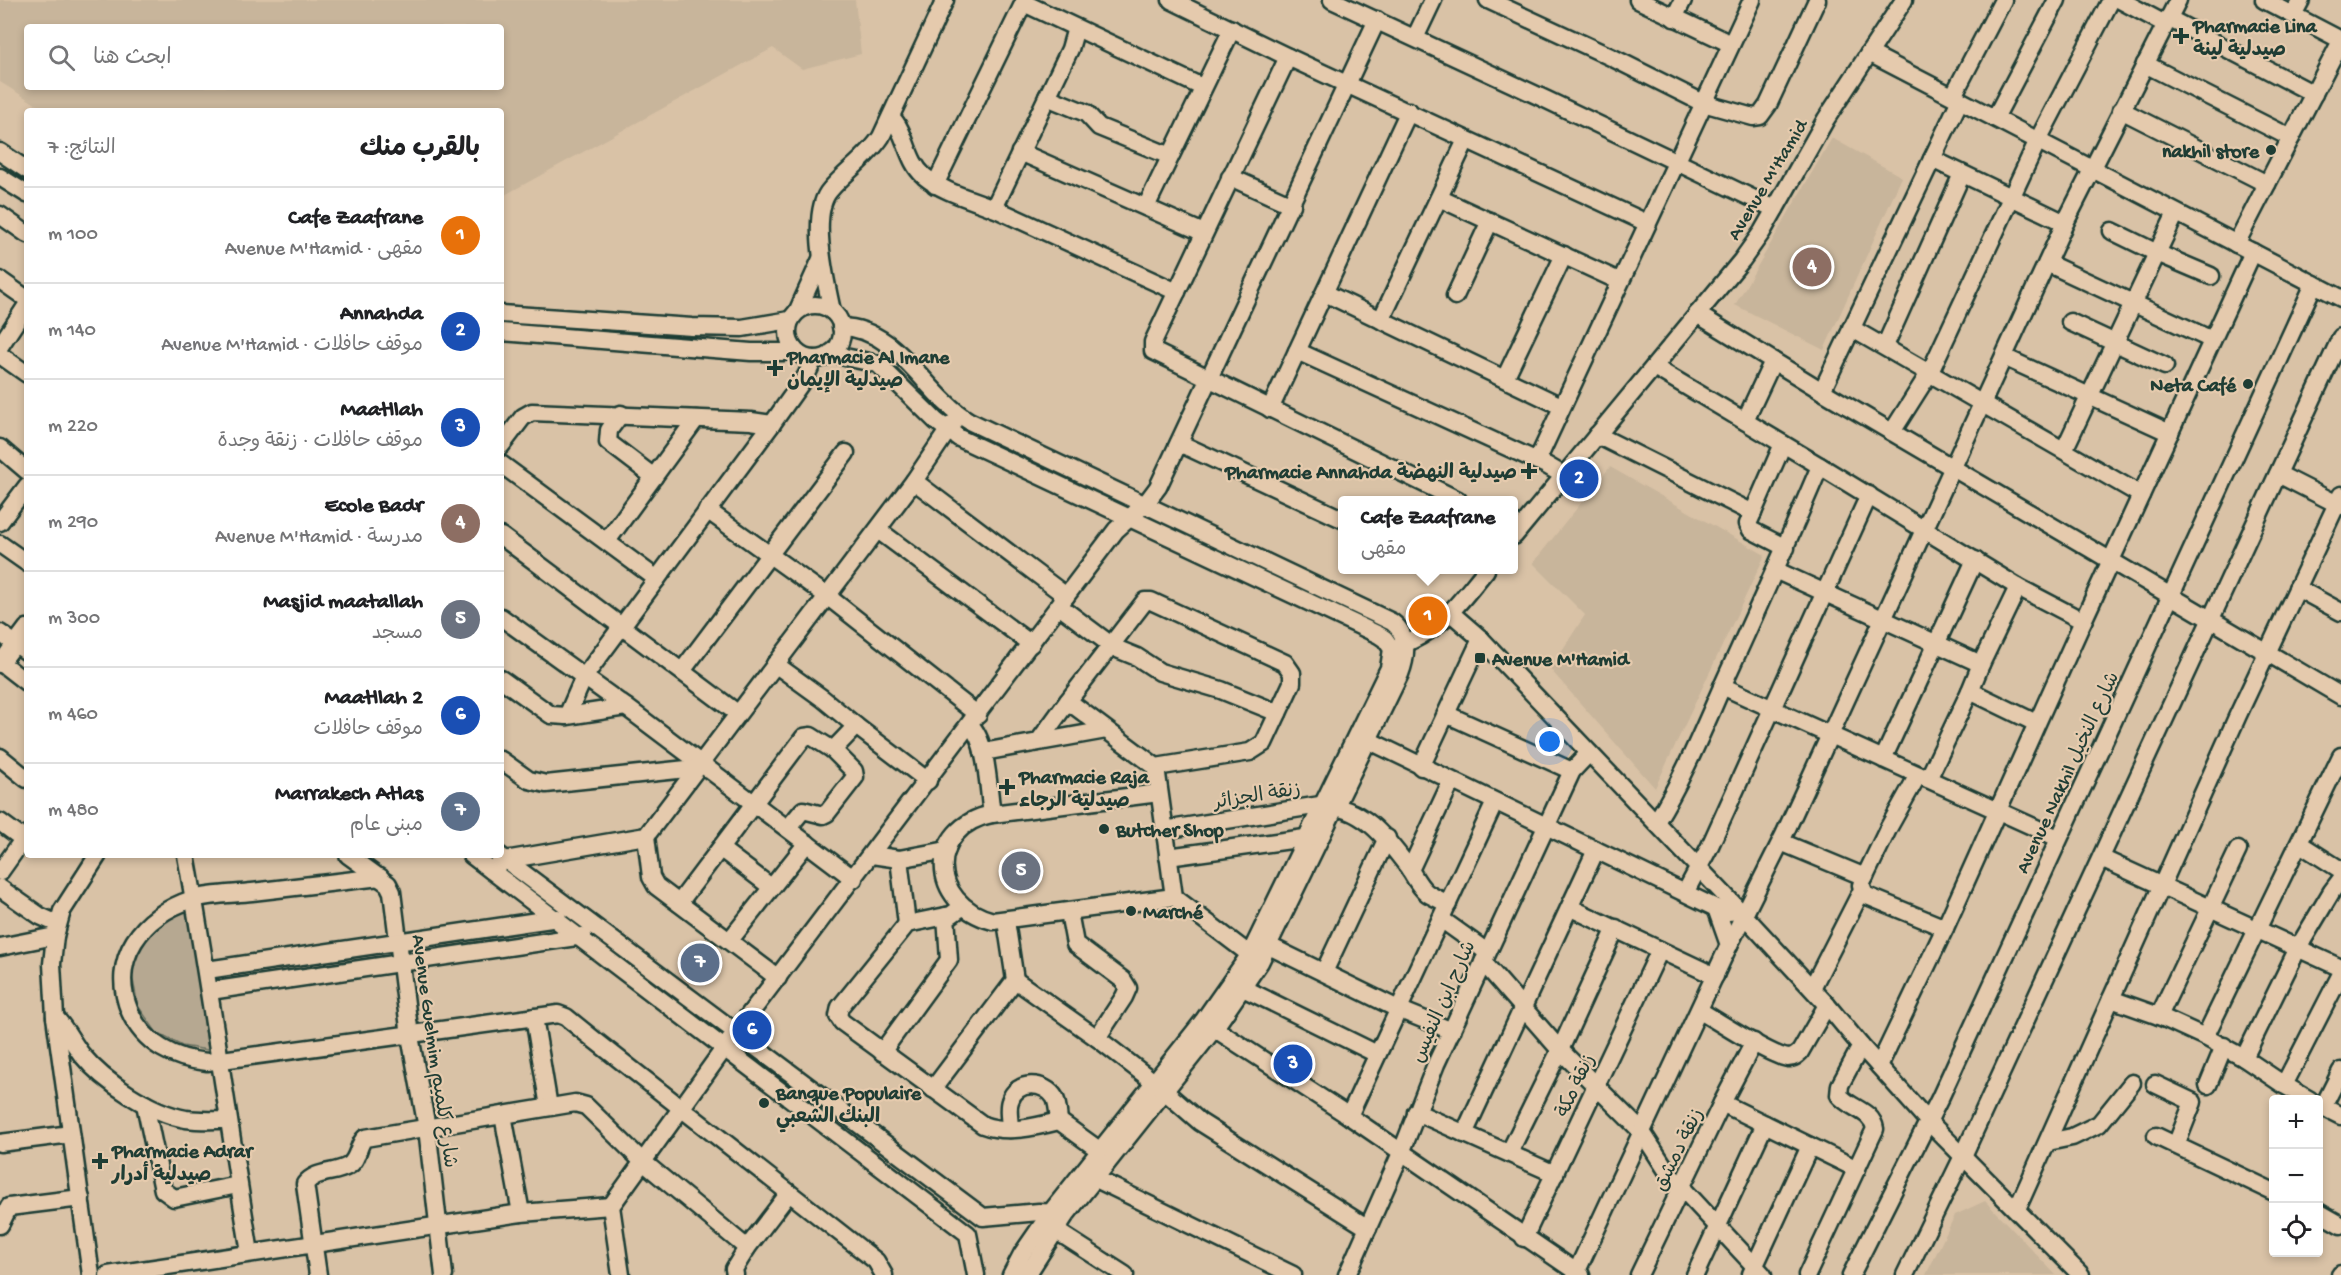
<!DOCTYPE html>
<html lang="ar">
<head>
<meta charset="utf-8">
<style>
	body { margin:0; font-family:"Gochi Hand","Playpen Sans Arabic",sans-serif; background:#f2f2f2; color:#202124; direction:rtl }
	.controls { position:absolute; right:18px; bottom:18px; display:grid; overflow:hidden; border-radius:6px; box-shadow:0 3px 9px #0003 }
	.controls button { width:54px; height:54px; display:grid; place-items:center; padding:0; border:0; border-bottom:2px solid #e0e0e0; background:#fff; color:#202124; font:30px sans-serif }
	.you { position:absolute; left:1550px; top:742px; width:21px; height:21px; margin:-15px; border:4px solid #fff; border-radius:50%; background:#1a73e8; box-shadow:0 0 0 9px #1a73e833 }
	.badge { display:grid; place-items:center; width:39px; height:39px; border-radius:50%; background:#1f3d34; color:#fff; font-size:20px; font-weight:700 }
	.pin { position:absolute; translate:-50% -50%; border:3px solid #fff; box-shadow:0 2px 6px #0006 }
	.popup { position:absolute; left:1338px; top:496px; width:180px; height:78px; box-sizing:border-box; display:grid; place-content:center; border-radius:6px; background:#fff; filter:drop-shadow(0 2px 4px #0005); font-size:20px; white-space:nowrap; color:#757577 }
	.popup b { font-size:22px; color:#202124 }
	.popup::after { content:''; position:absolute; left:50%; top:100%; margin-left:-12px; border:12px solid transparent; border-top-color:#fff }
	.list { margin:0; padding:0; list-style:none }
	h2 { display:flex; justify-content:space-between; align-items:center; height:78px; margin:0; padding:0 24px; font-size:26px }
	h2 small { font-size:20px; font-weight:400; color:#757577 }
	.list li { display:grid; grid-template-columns:39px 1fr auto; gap:18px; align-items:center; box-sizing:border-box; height:96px; padding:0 24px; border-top:2px solid #e0e0e0 }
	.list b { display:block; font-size:22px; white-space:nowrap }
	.list p { margin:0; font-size:20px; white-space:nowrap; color:#757577 }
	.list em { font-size:20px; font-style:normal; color:#757577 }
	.icon { flex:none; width:33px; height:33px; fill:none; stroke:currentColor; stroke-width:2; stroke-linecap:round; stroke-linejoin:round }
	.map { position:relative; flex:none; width:2341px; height:1275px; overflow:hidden; direction:ltr }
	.search { position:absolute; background:#fff; box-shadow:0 3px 9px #0003; left:24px; top:24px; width:480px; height:66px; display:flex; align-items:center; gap:15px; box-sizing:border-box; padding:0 21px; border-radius:6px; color:#757577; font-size:22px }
	.panel { position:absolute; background:#fff; box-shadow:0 3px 9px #0003; left:24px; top:108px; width:480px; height:750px; border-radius:6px; direction:rtl }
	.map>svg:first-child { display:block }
	.built { fill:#c8b59b; fill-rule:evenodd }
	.green { fill:#b6a891; stroke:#6a7262; stroke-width:1.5 }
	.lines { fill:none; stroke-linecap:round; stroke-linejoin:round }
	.minor-casing { stroke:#1f3d34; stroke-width:21 }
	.minor { stroke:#e5caad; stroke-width:16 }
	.poi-dot { fill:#1f3d34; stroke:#e5caad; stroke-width:2 }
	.labels { text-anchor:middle; stroke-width:4.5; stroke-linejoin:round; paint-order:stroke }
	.poi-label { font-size:20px; font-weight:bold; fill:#1f3d34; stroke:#e5caad; text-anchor:start }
	.street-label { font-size:20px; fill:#1f3d34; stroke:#e5caad }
</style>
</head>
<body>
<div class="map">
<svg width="2341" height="1275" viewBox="0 0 2341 1275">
	<rect width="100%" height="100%" fill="#d9c2a6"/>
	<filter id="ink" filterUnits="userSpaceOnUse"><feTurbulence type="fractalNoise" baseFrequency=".0167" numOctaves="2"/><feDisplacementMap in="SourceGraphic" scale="12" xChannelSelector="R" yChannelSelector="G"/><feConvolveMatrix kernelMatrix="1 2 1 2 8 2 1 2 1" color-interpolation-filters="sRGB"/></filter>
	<g filter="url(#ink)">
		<g class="built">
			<path d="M 0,0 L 855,0 L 861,54 L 802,69 L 773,48 L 501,197 L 501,111 L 47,111 L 0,82 ZM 27,27 L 501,27 L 501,87 L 27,87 Z"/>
			<path d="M 1832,138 L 1902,177 L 1824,350 L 1735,305 Z"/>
			<path d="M 1610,467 L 1765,555 L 1655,788 L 1550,669 L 1585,615 L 1533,563 Z"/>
			<path d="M 1985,1201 L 2056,1275 L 1926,1275 L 1955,1215 Z"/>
		</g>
		<path class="green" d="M 184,911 L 189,912 L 208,1050 L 182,1046 L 157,1033 L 138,1006 L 131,970 L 136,943 L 154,921 Z"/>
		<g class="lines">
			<g class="minor-casing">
				<g id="minor">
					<path d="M 1171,0 L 1288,57 L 1647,223"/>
					<path d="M 1332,0 L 1547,100 L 1775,209"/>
					<path d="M 1488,0 L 1613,58 L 1703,103 L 1753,117 L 1760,116 L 1768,105 L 1817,0"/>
					<path d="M 1638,0 L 1731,44"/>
					<path d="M 2120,0 L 2165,24"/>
					<path d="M 2264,0 L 2341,40"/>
					<path d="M 1024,3 L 1202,87"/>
					<path d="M 2293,15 L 2301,0"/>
					<path d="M 1674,18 L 1683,0"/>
					<path d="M 2168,18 L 2314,94"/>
					<path d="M 1415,38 L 1433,0"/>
					<path d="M 1869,53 L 2341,298"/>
					<path d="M 1288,57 L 1153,342 L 1153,351 L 1458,500"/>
					<path d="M 2145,64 L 2291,138"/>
					<path d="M 1953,96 L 2003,0"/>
					<path d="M 1047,97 L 1086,113 L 1099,127 L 1170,156"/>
					<path d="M 2121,110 L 2267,184"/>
					<path d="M 891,117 C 907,133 906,160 924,176 C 946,194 973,199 998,210 C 1058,237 1117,265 1177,292"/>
					<path d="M 1995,118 L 2057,0"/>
					<path d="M 0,152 L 27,170"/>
					<path d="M 1020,152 L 1204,233"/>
					<path d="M 1932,159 L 2065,223"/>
					<path d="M 0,177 L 27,194"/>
					<path d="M 1230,177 L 1292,205"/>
					<path d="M 935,185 L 1025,0"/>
					<path d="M 1439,198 L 1619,281"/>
					<path d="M 1146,207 L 1232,29"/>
					<path d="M 994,208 L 1070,49 L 1076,28"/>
					<path d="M 0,215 L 27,234"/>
					<path d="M 2112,231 L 2157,253 L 2211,276"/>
					<path d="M 2236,244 L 2341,41"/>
					<path d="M 2047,263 L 2212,340"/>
					<path d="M 0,280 L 27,299"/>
					<path d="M 1325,293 L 1561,406"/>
					<path d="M 1455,296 L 1490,221"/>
					<circle cx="815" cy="332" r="27"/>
					<path d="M 798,310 L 821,259"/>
					<path d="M 832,311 C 826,283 809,213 830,190 C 846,171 867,158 881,137 L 945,0"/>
					<path d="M 501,314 L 692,327 L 742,328 L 790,320"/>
					<path d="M 1697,314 L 1822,391 L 2341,696"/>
					<path d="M 1381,320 L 1466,140"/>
					<path d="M 2070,322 L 2165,366"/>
					<path d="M 841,327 C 899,328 924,394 969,421 L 1392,622 C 1409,635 1407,656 1400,674 L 1260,962 L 1214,1029 L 1065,1216 L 1027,1275"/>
					<path d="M 1851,328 L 2141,495"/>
					<path d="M 501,332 L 751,352 L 784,352 L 794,349"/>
					<path d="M 0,346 L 27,305"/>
					<path d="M 1885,346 L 1962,174"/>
					<path d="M 1297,351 L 1546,465 L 1563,475"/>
					<path d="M 832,352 L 845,357 L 878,364 L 936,421 L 959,438 L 1379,635 L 1385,639 L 1392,649 L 1389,668 L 1250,954 L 1203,1021 L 1051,1212 L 1022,1254 L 1011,1275"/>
					<path d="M 0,355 L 27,374"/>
					<path d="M 2004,357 L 2170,433"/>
					<path d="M 1654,367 L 1820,466 L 2018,587 L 2083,621 L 1945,928 L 1879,1066"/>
					<path d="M 1505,378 L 1564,255"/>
					<path d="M 1822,391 L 1960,100"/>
					<path d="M 1270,409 L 1409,111"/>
					<path d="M 621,414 L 609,430 L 608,442 L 654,477"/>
					<path d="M 1745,421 L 1773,361"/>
					<path d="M 1892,432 L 1930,372 L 2038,140 L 2111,0"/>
					<path d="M 1597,435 L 1753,513"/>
					<path d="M 1179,443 L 1342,519"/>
					<path d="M 1783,444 L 1748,524 L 1751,530 L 1786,548"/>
					<path d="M 501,446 L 523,417 L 532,412 L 751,421 L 772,424"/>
					<path d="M 0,448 L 27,471"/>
					<path d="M 2064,450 L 2176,213"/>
					<path d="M 1537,461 L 1752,0"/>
					<path d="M 501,464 L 657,579"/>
					<path d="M 2278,474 L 2341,506"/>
					<path d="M 914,481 L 1066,596"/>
					<path d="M 707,510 L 827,596 L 978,715"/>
					<path d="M 0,522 L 27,486"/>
					<path d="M 878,530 L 1031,644"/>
					<path d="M 501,536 L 737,713"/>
					<path d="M 1514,536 L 1742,260 L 1762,232 L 1826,119 L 1904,0"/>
					<path d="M 607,541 L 696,419"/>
					<path d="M 0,544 L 27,563"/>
					<path d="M 1775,570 L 1981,664 L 2018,587"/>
					<path d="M 2297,588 L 2341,612"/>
					<path d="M 1145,601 L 1151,601 L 1285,663 L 1292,673 L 1292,683 L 1264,743 L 1250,752 L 1156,767 L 1068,701 Z"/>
					<path d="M 1059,606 L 1115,648 L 1137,657 L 1160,672 L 1221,690 L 1278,713"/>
					<path d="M 1451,613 L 1481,639 L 1740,911 L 1827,1005 L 1861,1046 L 1928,1121 L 2081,1275"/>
					<path d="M 501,617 L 626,707 L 854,879"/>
					<path d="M 2083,621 L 2253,252"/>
					<path d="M 0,633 L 27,652"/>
					<path d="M 1395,648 C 1441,631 1457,605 1486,570"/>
					<path d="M 0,662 L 27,683"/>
					<path d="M 0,664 L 27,628"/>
					<path d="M 775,664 L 822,698 L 856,726"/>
					<path d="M 1981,664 L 1970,691 L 2036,723"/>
					<path d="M 682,671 L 846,453"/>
					<path d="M 501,679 L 551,715 L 567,716 L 626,707"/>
					<path d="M 1722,686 L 2058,838"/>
					<path d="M 1446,714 L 1572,771"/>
					<path d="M 567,716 L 584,677 L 772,424 L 806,376 L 814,359"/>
					<path d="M 970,725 C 988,742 988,790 992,814"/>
					<path d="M 1368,740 L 1716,908 L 1728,912 L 1740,911"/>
					<path d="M 1039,741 L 1068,701"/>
					<path d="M 983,752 L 1106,730"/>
					<path d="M 0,757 L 27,779"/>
					<path d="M 1883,759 L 1975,560"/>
					<path d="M 501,760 L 529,780 L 546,784 L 696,768"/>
					<path d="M 1156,767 L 1174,897"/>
					<path d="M 1421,767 L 1481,639"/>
					<path d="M 1918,775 L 1889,827 L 1861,885 L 1865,895 L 1945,928"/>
					<path d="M 1928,779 L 1970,691"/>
					<path d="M 1159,793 L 992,814 C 927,827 928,904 993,921 L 1174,897"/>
					<path d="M 0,822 L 23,839"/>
					<path d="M 1656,822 C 1684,777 1704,727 1726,678 C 1758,608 1790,537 1820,466"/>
					<path d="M 788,828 L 803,810 L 823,815 L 827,813 L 855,777 L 854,771 L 833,750"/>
					<path d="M 1164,830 L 1320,805 C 1362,806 1385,836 1408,867 C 1414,875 1418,886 1427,893 C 1433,897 1441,900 1448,904"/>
					<path d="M 646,836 L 651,877 L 656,886 L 778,978"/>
					<path d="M 1781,842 L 1865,877"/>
					<path d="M 2300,844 L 2341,870"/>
					<path d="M 721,849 L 771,887"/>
					<path d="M 2238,850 L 2159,1016 L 2205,1037 L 2341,756"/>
					<path d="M 186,855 C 210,987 228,1120 250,1253"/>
					<path d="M 348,855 L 388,884 L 392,892 L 410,1036 L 427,1128 L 444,1275"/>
					<path d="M 471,855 L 968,1234 L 976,1275"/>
					<path d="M 499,855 L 983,1217 L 1039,1212 L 1058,1213"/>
					<path d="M 872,855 L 899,859 L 907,924"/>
					<path d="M 1168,857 L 1312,837"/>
					<path d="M 2101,858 L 2341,968"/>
					<path d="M 899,859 L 947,850"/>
					<path d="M 491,870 L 505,860 L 646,836 L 914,481 L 953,423"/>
					<path d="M 1410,870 L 1451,782"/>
					<path d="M 0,872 L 27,834"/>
					<path d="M 380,877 C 337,882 294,887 252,892 C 233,894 211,894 193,899 C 142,915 108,959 130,1012 C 144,1044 174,1059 207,1062 L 558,1014 L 566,1017 L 592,1038 L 876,1261 L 884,1275"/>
					<path d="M 2341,879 L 2332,891 L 2298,948 L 2244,1058 L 2284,1085 L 2341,974"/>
					<path d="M 0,888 L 40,916 L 58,924"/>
					<path d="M 1686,891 L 1709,848 L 1869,495"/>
					<path d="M 1174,897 L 1257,960"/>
					<path d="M 679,903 L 804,737 L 811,736 L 833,750 L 856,726 L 928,781"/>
					<path d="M 962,907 L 951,915 L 907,924 L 840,1007 L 838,1016 L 842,1022 L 983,1125 C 1007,1134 1035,1127 1059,1121 L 1099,1150"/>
					<path d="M 1571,908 L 1715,976"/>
					<path d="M 1716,908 L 1729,945"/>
					<path d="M 1069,912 L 1075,944 L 1123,980 L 1128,988 L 1124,997 L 1097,1038"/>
					<path d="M 1441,919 L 1487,952"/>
					<path d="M 730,940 L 807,843"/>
					<path d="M 1261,942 L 1398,1009 L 1452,1031"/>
					<path d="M 0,947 L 55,936"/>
					<path d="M 1483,962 L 1560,1050 L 1642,1132 L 1669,1174 L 1763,1275"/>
					<path d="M 207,970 L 558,918"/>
					<path d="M 1324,972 L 1387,838"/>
					<path d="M 1015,980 L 1097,1038 L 1154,1082 L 1200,1122 L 1368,1228"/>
					<path d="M 1235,984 L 1377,1054"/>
					<path d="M 1812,988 L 1862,890"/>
					<path d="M 210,991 L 583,936"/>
					<path d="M 2111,999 L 2159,1016"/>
					<path d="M 1700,1011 C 1718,1021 1770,1056 1788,1058 C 1794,1058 1797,1055 1800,1052 L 1827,1005"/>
					<path d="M 55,1017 C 67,1030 72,1042 82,1055 C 104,1082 151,1113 186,1119 C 200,1121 214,1120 228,1120"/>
					<path d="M 534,1017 L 549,1107"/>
					<path d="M 1206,1023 L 1349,1116 L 1581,1275"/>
					<path d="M 2205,1037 L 2244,1058"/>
					<path d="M 882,1052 L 949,960 L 946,916"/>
					<path d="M 2341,1071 L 2323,1107 L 2341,1116"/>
					<path d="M 2155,1084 L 2193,1102 L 2176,1145"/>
					<path d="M 2208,1085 L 2224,1046"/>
					<path d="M 2284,1085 L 2310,1100"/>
					<path d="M 933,1089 L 1015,980 L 1006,921"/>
					<path d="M 1722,1103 L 1857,1169"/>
					<path d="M 145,1104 L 163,1190 L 174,1198 L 238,1185"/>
					<path d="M 1416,1112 L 1555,1174"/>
					<path d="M 503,1115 L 521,1213"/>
					<path d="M 1349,1116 L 1495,802"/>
					<path d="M 1010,1129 C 1010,1120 1007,1109 1010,1101 C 1016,1080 1045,1081 1055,1098 C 1058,1105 1058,1113 1059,1121"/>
					<path d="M 1464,1134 L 1596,850"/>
					<path d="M 2156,1136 L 2274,1192"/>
					<path d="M 2048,1142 L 2072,1137 L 2099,1124 L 2132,1083"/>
					<path d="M 0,1143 L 71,1134"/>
					<path d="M 1509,1153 L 1560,1050 L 1616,928"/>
					<path d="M 1086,1174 L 1293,1275"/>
					<path d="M 2017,1209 L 2238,715 L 2341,495"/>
					<path d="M 2318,1212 L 2341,1225"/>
					<path d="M 0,1225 L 9,1207 L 81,1198"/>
					<path d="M 1055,1230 L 1125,1275"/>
					<path d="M 1524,1238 L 1660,950"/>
					<path d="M 1751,1274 L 1810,1146"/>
					<path d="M 91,1275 L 55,1017 L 52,964 L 55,936 L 62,911 L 98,855"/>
					<path d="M 108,1275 L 521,1213 L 611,1206"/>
					<path d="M 318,1275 L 305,1184 C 316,1170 334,1174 348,1166 C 359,1160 357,1145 365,1138 L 575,1103 L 586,1106 L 642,1161 L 747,1248"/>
					<path d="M 621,1275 L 611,1206 L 736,1032 L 1116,530 L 1146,503 L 1158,487 L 1377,20"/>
					<path d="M 735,1275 L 734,1269 L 747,1248 L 789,1193"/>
					<path d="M 1347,1275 L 1401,1153 L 1436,1064 L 1572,771 L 1589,753"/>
					<path d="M 1575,1275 L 1729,945 L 1784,835 L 2065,223 L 2178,0"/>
					<path d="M 1639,1275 L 1722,1103 L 1754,1042"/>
					<path d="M 1695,1275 L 1765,1124"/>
					<path d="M 1807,1275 L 1875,1129 C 1872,1110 1850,1109 1839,1095 L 1840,1085 L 1861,1046"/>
					<path d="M 1851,1275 L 1940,1098 L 2314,284"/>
					<path d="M 1905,1275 L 1963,1156 L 2341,337"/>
					<path d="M 2340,1275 L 2341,1274"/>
				</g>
			</g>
			<use href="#minor" class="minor"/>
		</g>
	</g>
	<g class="poi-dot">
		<path d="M2178 27h6v6h6v6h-6v6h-6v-6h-6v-6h6z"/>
		<circle cx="2271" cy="150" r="6"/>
		<path d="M772 359h6v6h6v6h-6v6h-6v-6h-6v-6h6z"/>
		<circle cx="2248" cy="384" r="6"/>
		<path d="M1526 462h6v6h6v6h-6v6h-6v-6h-6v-6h6z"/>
		<rect x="1474" y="652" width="12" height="12" rx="3"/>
		<path d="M1004 778h6v6h6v6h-6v6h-6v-6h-6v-6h6z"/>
		<circle cx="1104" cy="829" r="6"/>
		<circle cx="1131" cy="911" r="6"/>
		<circle cx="764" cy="1103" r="6"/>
		<path d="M97 1152h6v6h6v6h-6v6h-6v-6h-6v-6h6z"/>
	</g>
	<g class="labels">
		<g class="poi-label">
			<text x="2193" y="32">Pharmacie Lina<tspan x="2193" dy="23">صيدلية لينة</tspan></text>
			<text x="2259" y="157" text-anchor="end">nakhil store</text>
			<text x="787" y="363">Pharmacie Al Imane<tspan x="787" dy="23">صيدلية الإيمان</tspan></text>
			<text x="2236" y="391" text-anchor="end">Neta Café</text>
			<text x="1517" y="478" text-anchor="end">Pharmacie Annahda صيدلية النهضة</text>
			<text x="1492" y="665">Avenue M'Hamid</text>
			<text x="1019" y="783">Pharmacie Raja<tspan x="1019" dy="23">صيدلية الرجاء</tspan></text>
			<text x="1116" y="836">Butcher Shop</text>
			<text x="1143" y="918">Marché</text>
			<text x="776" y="1099">Banque Populaire<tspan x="776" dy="23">البنك الشعبي</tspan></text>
			<text x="112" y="1157">Pharmacie Adrar<tspan x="112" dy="23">صيدلية أدرار</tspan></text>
		</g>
		<g class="street-label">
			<text transform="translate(1766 179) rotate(-59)" y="7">Avenue M'Hamid</text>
			<text transform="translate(2066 772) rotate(-65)" y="7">Avenue Nakhil شارع النخيل</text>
			<text transform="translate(1257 794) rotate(-9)" y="7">زنقة الجزائر</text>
			<text transform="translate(1442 1001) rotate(-66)" y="7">شارح ابن النفيس</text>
			<text transform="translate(436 1051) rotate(82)" y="7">Avenue Guelmim شارع كلميم</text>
			<text transform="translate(1574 1085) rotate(-65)" y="7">زنقة مكة</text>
			<text transform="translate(1677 1149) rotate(-64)" y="7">زنقة دمشق</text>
		</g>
	</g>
</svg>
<div class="controls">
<button>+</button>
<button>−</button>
<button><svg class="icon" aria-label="locate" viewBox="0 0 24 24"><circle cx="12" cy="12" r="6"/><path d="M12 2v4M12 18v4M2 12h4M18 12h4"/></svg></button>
</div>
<div class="you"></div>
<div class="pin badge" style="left:1428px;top:616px;background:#e8710a">1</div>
<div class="popup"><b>Cafe Zaafrane</b>مقهى</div>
<div class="pin badge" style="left:1579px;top:479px;background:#1a4fb4">2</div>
<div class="pin badge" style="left:1293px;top:1064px;background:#1a4fb4">3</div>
<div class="pin badge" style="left:1812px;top:267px;background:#8d6e63">4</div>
<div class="pin badge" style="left:1021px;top:871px;background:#6b7280">5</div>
<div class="pin badge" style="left:752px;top:1030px;background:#1a4fb4">6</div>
<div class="pin badge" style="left:700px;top:963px;background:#5c6f8a">7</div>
<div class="search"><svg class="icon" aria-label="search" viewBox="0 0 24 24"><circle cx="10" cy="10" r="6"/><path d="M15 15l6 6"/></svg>ابحث هنا</div>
<section class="panel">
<h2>بالقرب منك<small>النتائج: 7</small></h2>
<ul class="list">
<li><span class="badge" style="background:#e8710a">1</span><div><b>Cafe Zaafrane</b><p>مقهى · Avenue M'Hamid</p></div><em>100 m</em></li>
<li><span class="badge" style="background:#1a4fb4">2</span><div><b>Annahda</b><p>موقف حافلات · Avenue M'Hamid</p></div><em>140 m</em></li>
<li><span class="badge" style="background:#1a4fb4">3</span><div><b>Maatllah</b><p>موقف حافلات · زنقة وجدة</p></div><em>220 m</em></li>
<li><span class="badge" style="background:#8d6e63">4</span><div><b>Ecole Badr</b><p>مدرسة · Avenue M'Hamid</p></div><em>290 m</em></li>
<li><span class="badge" style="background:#6b7280">5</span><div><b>Masjid maatallah</b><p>مسجد</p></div><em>300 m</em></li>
<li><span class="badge" style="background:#1a4fb4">6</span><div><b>Maatllah 2</b><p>موقف حافلات</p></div><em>460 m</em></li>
<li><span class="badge" style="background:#5c6f8a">7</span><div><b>Marrakech Atlas</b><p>مبنى عام</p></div><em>480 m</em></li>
</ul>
</section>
</div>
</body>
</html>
